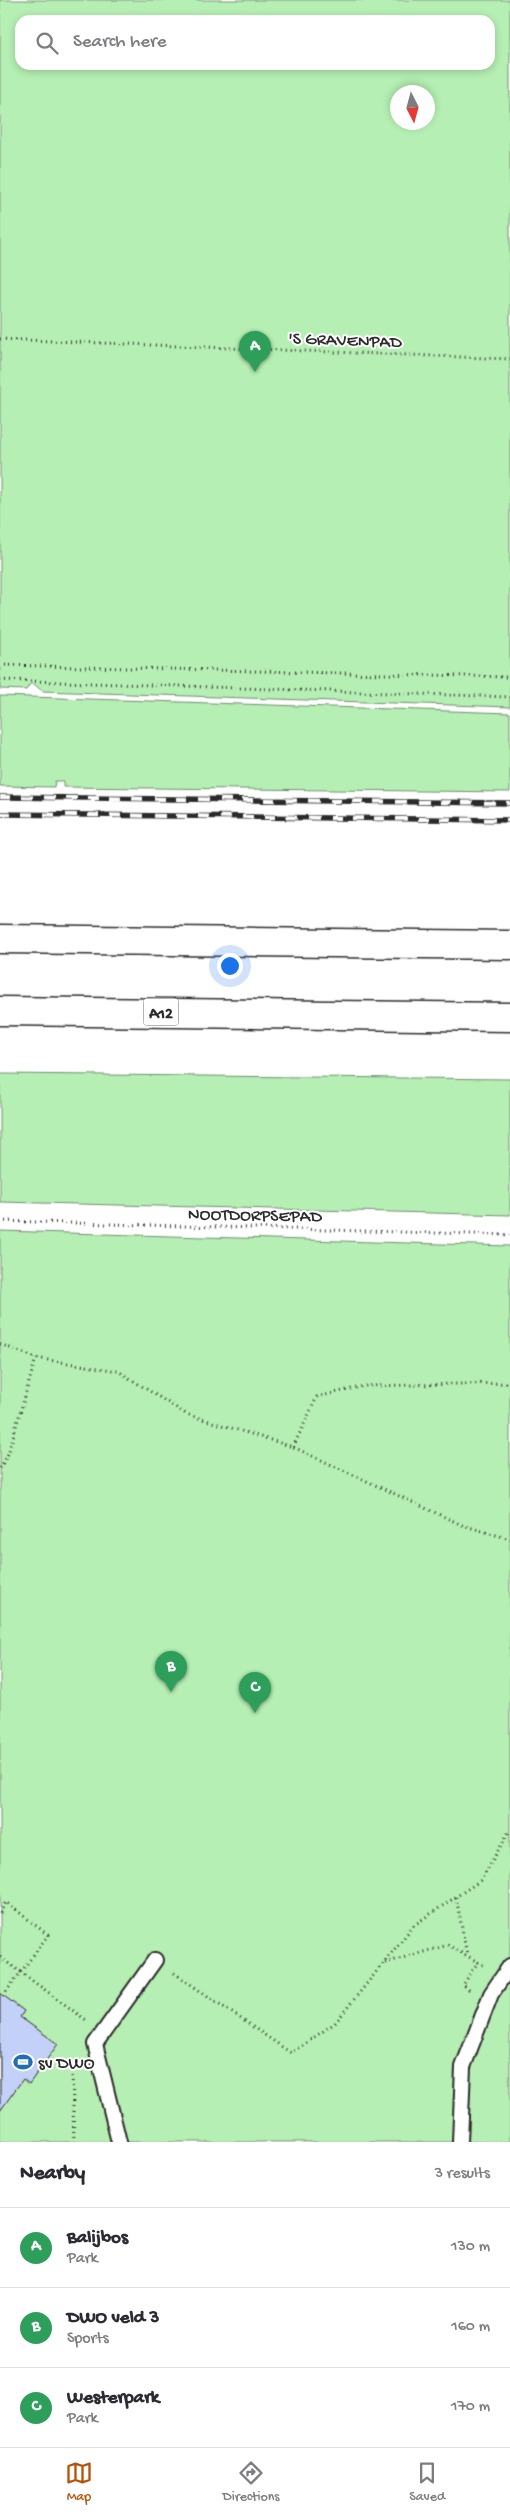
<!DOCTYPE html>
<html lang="en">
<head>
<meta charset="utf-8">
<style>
	body { margin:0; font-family:"Gochi Hand",sans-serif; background:#f7f7f7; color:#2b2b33 }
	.compass { position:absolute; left:390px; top:85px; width:45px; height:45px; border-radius:50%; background:#fff; box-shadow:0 2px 8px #0003; rotate:174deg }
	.you { position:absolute; left:229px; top:965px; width:18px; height:18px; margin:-12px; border:4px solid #fff; border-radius:50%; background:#1a73e8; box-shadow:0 0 0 8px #1a73e833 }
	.badge { display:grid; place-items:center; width:32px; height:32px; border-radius:50%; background:#b45309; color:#fff; font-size:16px; font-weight:700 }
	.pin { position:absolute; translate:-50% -41px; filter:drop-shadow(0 1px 2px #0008) }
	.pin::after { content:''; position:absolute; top:26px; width:18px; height:15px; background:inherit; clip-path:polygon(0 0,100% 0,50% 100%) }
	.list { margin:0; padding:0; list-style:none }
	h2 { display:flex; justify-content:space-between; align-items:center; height:65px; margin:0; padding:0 20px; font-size:21px }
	h2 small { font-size:16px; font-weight:400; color:#7c7c81 }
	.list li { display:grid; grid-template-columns:32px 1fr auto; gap:15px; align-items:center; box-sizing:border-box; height:80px; padding:0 20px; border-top:1px solid #e1e1e2 }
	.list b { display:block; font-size:19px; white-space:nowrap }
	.list p { margin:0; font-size:16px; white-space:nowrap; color:#7c7c81 }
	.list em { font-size:16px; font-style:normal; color:#7c7c81 }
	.icon { flex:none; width:28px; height:28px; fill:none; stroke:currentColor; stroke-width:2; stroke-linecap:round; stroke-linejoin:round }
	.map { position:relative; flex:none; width:510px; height:2142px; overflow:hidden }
	.search { position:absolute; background:#fff; box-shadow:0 2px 8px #0003; left:15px; right:15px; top:15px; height:55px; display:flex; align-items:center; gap:12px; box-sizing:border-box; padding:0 18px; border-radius:15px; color:#7c7c81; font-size:19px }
	.sheet { height:305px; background:#fff }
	nav { display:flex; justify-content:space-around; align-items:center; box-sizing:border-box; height:70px; border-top:1px solid #e1e1e2; background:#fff; font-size:14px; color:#7c7c81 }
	nav a { display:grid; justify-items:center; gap:2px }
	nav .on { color:#b45309 }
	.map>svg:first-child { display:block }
	.green { fill:#b5efb3; stroke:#708d6f; fill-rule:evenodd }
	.building { fill:#c3d0f7; stroke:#2b2b2b }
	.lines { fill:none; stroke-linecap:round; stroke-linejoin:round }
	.lane-casing { stroke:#2b2b2b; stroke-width:18 }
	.highway-casing { stroke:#2b2b2b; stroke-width:31 }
	.path { stroke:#2b2b2b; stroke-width:3; stroke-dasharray:1 4; stroke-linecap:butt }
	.lane { stroke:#fff; stroke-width:14 }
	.highway { stroke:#fff; stroke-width:28 }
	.rail-casing { stroke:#2b2b2b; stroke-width:5.5 }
	.rail { stroke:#fff; stroke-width:4; stroke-dasharray:11; stroke-linecap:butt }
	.path-bridge { stroke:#2b2b2b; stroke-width:3; stroke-dasharray:1 4; stroke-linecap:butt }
	.labels { text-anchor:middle; stroke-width:4; stroke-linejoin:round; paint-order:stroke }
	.shield { fill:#fff; stroke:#6b6b6b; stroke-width:1 }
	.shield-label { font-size:16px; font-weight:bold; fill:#2b2b2b }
	.street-label { font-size:18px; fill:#2b2b2b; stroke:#fff }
	.poi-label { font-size:18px; fill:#2b2b2b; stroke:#fff; text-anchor:start }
</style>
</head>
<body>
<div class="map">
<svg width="510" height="2142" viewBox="0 0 510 2142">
	<rect width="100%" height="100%" fill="#fff"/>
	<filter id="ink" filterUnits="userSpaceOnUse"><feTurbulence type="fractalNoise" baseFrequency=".02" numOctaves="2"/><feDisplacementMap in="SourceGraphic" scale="10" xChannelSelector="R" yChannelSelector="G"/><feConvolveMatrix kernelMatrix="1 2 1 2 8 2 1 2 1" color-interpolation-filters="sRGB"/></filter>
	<g filter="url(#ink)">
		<g class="green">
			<path d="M 0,0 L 510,0 L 510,707 L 42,691 L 34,684 L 30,684 L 26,690 L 0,689 ZM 20,20 L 490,20 L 490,65 L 20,65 ZM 398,92 L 428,92 L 428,122 L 398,122 Z"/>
			<path d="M 0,696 L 510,713 L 510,792 L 63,787 L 63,781 L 55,781 L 54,787 L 0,786 Z"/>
			<path d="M 0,1074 L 510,1079 L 510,1215 L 0,1202 Z"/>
			<path d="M 0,1231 L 510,1246 L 510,2142 L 0,2142 Z"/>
		</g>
		<path class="building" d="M 0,1993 L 24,2011 L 20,2017 L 58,2044 L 29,2084 L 23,2079 L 0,2111 Z"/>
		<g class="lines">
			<g class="lane-casing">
				<g id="lane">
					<path d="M 119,2142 L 95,2044 L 155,1960"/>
					<path d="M 460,2142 L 463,2067 L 491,1994 L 510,1966"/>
				</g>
			</g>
			<g class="highway-casing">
				<g id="highway">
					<path d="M 0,939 L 510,945"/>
					<path d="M 0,1011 L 510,1017"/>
				</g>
			</g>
			<g class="path">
				<path d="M 0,339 L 510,359"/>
				<path d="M 0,665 L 510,677"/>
				<path d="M 0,680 L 510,697"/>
				<path d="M 0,1221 L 510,1235"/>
				<path d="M 0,1344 L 36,1358 L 118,1371 L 186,1414 L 293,1447 L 462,1525 L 510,1539"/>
				<path d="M 293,1447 L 317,1397 L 364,1386 L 510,1383"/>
				<path d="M 0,1468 L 8,1454 L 36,1358"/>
				<path d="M 456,1897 L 467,1955"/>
				<path d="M 0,1913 L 6,1902 L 48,1935 L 32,1957"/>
				<path d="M 0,1957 L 86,2020"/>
				<path d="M 385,1963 L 448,1945 L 483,1965"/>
				<path d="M 174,1973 L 291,2053 L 335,2023 L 414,1925 L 481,1880 L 510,1830"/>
				<path d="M 469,1990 L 463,1985 L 478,1962"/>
				<path d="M 74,2142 L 72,2071 L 77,2065"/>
			</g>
			<use href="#lane" class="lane"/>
			<use href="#highway" class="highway"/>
			<g class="rail-casing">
				<g id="rail">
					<path d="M 0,797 L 510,803"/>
					<path d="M 0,814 L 510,820"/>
				</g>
			</g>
			<use href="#rail" class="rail"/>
			<path class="path-bridge" d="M 3,1996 L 32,1957"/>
		</g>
	</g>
	<defs>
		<g id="stadium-bare" transform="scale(1.5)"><path d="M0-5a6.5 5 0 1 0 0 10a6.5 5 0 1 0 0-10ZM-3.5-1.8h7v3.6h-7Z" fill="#1f6fb2" stroke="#fff" stroke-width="2.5" paint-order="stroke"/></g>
	</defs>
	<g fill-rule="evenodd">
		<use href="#stadium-bare" x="23" y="2062"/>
	</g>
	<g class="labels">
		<rect class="shield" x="143.5" y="998.5" width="35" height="27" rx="4"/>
		<g class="shield-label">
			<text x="161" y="1018">A12</text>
		</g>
		<g class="street-label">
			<text transform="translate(345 339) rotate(2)" y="6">'S GRAVENPAD</text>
			<text transform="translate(255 1214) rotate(1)" y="6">NOOTDORPSEPAD</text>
		</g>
		<g class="poi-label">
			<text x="38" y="2068">sv DWO</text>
		</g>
	</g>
</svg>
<svg class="compass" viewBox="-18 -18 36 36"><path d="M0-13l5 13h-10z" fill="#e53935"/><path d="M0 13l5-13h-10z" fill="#7c7c81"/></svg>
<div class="you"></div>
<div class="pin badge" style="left:255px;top:372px;background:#2e9e5b">A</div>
<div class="pin badge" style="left:171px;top:1692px;background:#2e9e5b">B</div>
<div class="pin badge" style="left:255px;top:1713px;background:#2e9e5b">C</div>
<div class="search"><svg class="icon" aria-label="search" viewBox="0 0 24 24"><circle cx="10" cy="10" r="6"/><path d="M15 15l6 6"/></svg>Search here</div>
</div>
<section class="sheet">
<h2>Nearby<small>3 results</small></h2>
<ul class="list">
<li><span class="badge" style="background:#2e9e5b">A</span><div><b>Balijbos</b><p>Park</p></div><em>130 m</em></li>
<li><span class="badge" style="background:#2e9e5b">B</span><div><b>DWO veld 3</b><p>Sports</p></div><em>160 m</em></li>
<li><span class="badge" style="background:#2e9e5b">C</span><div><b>Westerpark</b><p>Park</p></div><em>170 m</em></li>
</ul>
</section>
<nav>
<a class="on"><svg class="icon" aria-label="map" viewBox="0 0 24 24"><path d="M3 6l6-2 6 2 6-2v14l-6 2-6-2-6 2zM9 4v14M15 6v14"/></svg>Map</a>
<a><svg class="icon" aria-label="directions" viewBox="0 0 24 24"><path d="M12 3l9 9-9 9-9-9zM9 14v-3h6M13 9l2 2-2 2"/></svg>Directions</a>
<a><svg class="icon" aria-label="saved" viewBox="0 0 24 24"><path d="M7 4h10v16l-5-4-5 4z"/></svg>Saved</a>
</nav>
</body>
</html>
